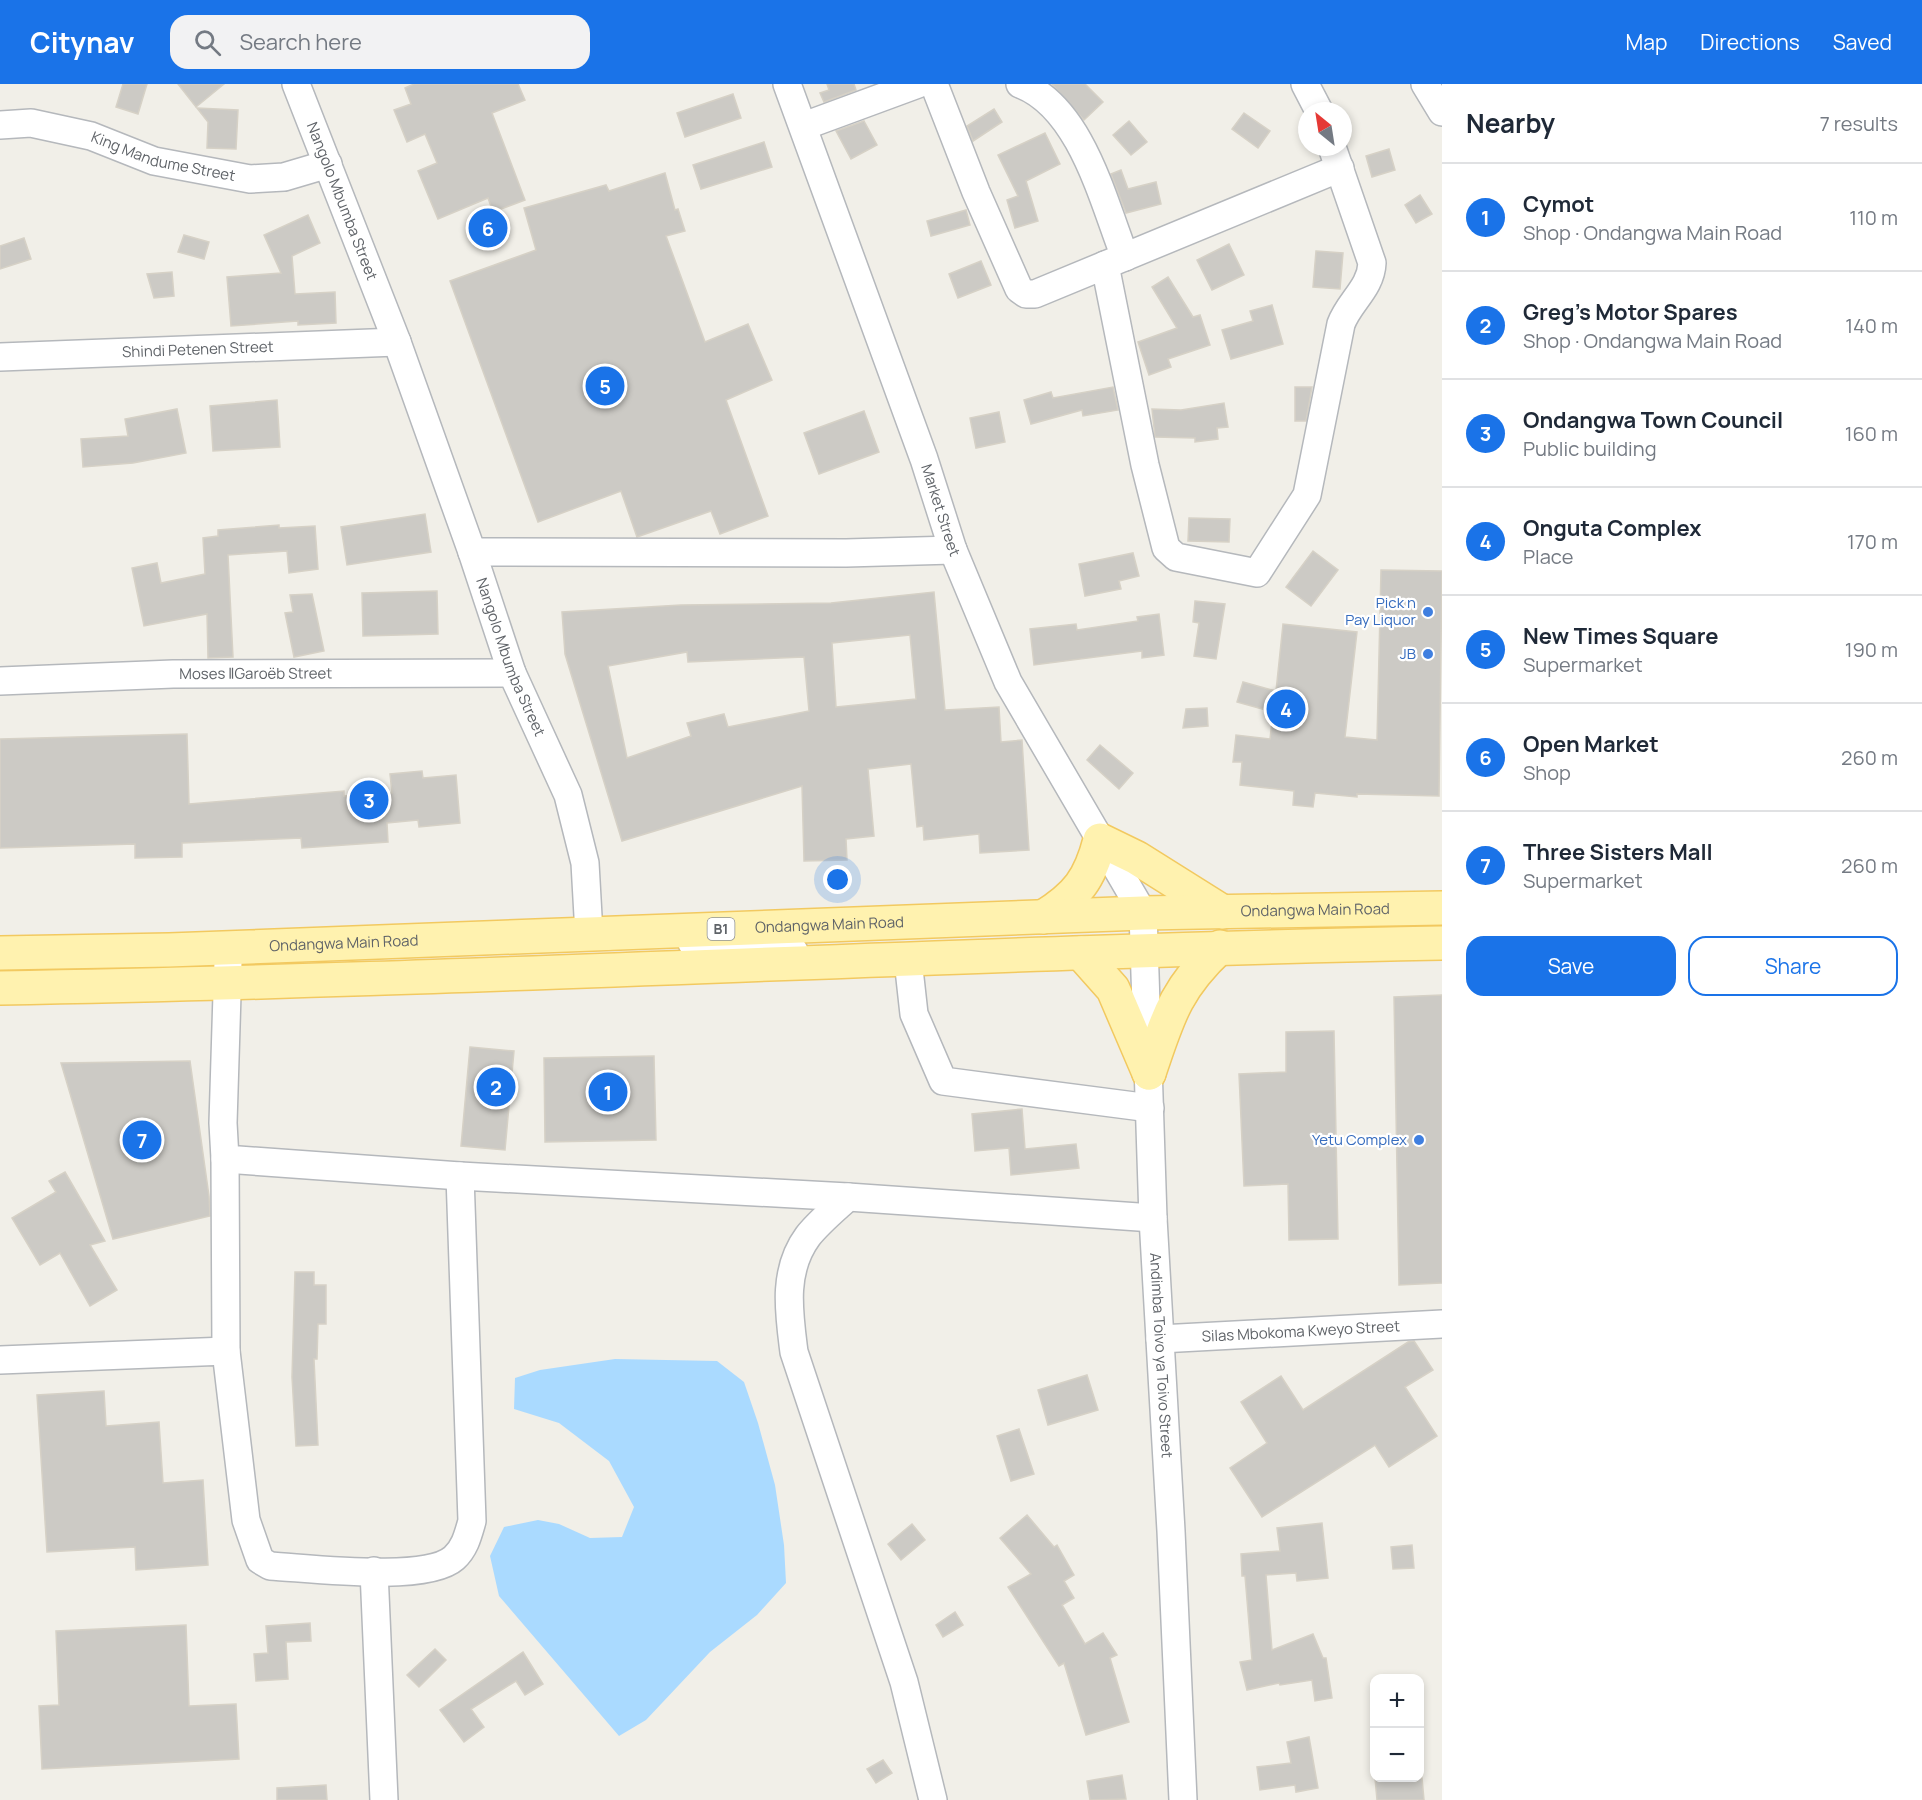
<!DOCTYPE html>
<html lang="en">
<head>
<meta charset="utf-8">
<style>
	body { margin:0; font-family:Manrope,sans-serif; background:#f2f2f3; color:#1f2937 }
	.controls { position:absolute; right:18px; bottom:18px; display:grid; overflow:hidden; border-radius:12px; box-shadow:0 3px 9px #0003 }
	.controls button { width:54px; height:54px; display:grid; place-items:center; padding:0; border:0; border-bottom:2px solid #e0e1e3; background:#fff; color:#1f2937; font:30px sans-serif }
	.compass { position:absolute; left:1298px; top:18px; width:54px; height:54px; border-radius:50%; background:#fff; box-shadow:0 3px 9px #0003; rotate:330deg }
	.you { position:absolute; left:838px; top:796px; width:21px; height:21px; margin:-15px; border:4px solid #fff; border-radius:50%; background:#1a73e8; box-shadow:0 0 0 9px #1a73e833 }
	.badge { display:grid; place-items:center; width:39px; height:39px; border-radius:50%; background:#1a73e8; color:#fff; font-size:20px; font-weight:700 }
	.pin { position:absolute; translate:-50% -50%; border:3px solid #fff; box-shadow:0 2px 6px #0006 }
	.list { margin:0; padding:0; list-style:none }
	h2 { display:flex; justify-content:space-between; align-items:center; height:78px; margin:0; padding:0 24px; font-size:26px }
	h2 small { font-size:20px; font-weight:400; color:#747a83 }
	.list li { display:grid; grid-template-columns:39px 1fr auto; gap:18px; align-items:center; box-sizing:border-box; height:108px; padding:0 24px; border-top:2px solid #e0e1e3 }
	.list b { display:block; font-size:22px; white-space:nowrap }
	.list p { margin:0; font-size:20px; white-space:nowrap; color:#747a83 }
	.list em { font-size:20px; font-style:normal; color:#747a83 }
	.actions { display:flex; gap:12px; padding:18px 24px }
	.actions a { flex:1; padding:14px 0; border:2px solid #1a73e8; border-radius:18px; text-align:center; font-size:21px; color:#1a73e8 }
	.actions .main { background:#1a73e8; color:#fff }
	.icon { flex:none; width:33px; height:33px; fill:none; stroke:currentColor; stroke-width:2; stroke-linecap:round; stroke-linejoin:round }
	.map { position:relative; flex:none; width:1442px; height:1716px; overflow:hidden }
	header { display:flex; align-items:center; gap:36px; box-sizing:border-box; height:84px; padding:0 30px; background:#1a73e8; color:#fff }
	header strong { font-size:28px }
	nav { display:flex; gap:33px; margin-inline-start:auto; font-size:21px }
	.search { width:420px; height:54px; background:#f2f2f3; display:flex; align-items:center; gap:15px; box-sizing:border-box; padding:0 21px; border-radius:18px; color:#747a83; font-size:22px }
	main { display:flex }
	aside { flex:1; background:#fff }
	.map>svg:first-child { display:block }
	.water { fill:#aadaff }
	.building { fill:#cccac5; stroke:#d6d1c6; stroke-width:1.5; fill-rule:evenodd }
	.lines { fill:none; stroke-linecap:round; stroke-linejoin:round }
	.minor-casing { stroke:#b5b8bc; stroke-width:30 }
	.major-casing { stroke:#f2c960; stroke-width:36 }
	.minor { stroke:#fff; stroke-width:27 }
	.major { stroke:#fff2af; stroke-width:33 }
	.shop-dot { fill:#3f7fe0; stroke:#fff; stroke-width:2 }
	.labels { text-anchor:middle; stroke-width:4.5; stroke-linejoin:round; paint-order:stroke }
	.shield { fill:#fff; stroke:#8f9295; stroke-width:1.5 }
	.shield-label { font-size:14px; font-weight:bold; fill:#5f6368 }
	.street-label { font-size:15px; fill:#5f6368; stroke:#fff }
	.shop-label { font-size:15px; fill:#366cbe; stroke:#fff; text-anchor:end }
</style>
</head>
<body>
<header>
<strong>Citynav</strong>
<div class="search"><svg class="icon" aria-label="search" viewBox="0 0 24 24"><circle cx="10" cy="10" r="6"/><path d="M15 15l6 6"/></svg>Search here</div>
<nav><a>Map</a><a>Directions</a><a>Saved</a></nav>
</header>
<main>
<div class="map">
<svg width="1442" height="1716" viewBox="0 0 1442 1716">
	<rect width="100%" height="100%" fill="#f1efe8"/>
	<path class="water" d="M 615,1275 L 717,1277 L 744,1298 L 758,1339 L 775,1401 L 784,1461 L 786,1499 L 757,1531 L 710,1568 L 646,1636 L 619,1652 L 499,1512 L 490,1472 L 504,1443 L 538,1436 L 559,1440 L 590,1454 L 622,1453 L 634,1423 L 609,1377 L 559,1339 L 514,1325 L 515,1294 L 540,1286 Z"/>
	<g class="building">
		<path d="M 123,0 L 147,0 L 138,30 L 116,23 Z"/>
		<path d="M 178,0 L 224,0 L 196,23 Z"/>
		<path d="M 414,0 L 518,0 L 525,16 L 492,29 L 525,116 L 493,128 L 488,114 L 438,135 L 418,87 L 437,79 L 425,50 L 407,58 L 394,26 L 411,20 L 405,4 Z"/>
		<path d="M 827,0 L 854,0 L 856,6 L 824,18 L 820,9 L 829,6 Z"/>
		<path d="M 1052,0 L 1085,0 L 1103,18 L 1084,36 Z"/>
		<path d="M 733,10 L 741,34 L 685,53 L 677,29 Z"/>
		<path d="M 197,24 L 238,26 L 236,65 L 207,64 L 208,38 Z"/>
		<path d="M 994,25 L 1002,38 L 973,57 L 967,42 Z"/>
		<path d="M 1244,29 L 1270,47 L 1258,64 L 1232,45 Z"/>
		<path d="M 864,37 L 877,61 L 851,75 L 836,47 Z"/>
		<path d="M 1129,37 L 1147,58 L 1131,71 L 1113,51 Z"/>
		<path d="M 1045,49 L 1060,80 L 1026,97 L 1038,137 L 1015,144 L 1007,116 L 1018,112 L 998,71 Z"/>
		<path d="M 764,58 L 772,83 L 701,105 L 693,81 Z"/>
		<path d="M 1389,65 L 1395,86 L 1372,93 L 1366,72 Z"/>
		<path d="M 1121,86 L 1128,105 L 1156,98 L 1161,120 L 1126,129 L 1111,90 Z"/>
		<path d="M 665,89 L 675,126 L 678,125 L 685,147 L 666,152 L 705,258 L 748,240 L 772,296 L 726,316 L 768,432 L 720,450 L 711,427 L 637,453 L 621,407 L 538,438 L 450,197 L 536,166 L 524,124 L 606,101 L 609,107 Z"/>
		<path d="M 1420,111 L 1432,130 L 1416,139 L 1405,121 Z"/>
		<path d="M 966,126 L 970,141 L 931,152 L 927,137 Z"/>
		<path d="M 308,131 L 320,159 L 292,172 L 295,210 L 335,208 L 336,239 L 298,241 L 298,237 L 231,242 L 227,193 L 281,189 L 264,151 Z"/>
		<path d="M 184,151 L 209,158 L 204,175 L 178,168 Z"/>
		<path d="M 24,154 L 31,175 L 0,185 L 0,162 Z"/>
		<path d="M 1229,160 L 1244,191 L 1212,206 L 1197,176 Z"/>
		<path d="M 1316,167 L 1343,169 L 1340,205 L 1313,203 Z"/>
		<path d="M 981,177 L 991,201 L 958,214 L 949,190 Z"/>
		<path d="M 172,188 L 174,212 L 154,214 L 147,190 Z"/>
		<path d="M 1168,193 L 1193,233 L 1200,231 L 1210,261 L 1168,275 L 1171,283 L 1149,291 L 1138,258 L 1177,244 L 1152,203 Z"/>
		<path d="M 1272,221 L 1283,260 L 1231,275 L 1222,246 L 1253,237 L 1250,227 Z"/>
		<path d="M 1113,303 L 1118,326 L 1083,332 L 1082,326 L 1031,340 L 1024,316 L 1051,308 L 1053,314 Z"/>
		<path d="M 1295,303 L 1312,303 L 1306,337 L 1295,337 Z"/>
		<path d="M 277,316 L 280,363 L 213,367 L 210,322 Z"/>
		<path d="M 1224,319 L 1228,343 L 1217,344 L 1218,355 L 1195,358 L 1195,354 L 1155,353 L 1152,325 L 1181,326 Z"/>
		<path d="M 177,325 L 186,369 L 133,379 L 83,383 L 81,355 L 128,352 L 125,335 Z"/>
		<path d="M 864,327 L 879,368 L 819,390 L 804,349 Z"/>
		<path d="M 999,328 L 1005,358 L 976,364 L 970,334 Z"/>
		<path d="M 425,430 L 431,468 L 347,481 L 341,443 Z"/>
		<path d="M 1189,434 L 1230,435 L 1229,458 L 1188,457 Z"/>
		<path d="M 279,441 L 279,444 L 315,442 L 318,485 L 289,489 L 287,467 L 228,471 L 233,573 L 208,574 L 207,530 L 144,542 L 132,484 L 157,479 L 161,499 L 205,490 L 203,454 L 218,452 L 218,446 Z"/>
		<path d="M 1313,467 L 1338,486 L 1311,522 L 1286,503 Z"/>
		<path d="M 1133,469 L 1139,492 L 1119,497 L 1121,505 L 1085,512 L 1079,480 Z"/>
		<path d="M 1381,486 L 1442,487 L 1439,712 L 1357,710 L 1357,713 L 1315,709 L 1313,723 L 1293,721 L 1294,707 L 1240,701 L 1242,678 L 1233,678 L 1236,651 L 1270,655 L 1273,628 L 1237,618 L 1243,598 L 1276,607 L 1283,540 L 1357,548 L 1345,653 L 1377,656 Z"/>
		<path d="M 437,507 L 438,550 L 363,552 L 362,509 Z"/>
		<path d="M 934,508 L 945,626 L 999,623 L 1001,658 L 1022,656 L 1029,766 L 980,769 L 979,750 L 924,756 L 923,742 L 917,743 L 911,680 L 868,685 L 874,752 L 846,755 L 847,776 L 804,777 L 802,702 L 622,757 L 565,570 L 562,528 L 681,521 L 831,519 ZM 910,551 L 916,615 L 836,623 L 832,559 ZM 687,568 L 688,578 L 804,573 L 809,627 L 728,643 L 724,630 L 687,639 L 691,652 L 627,674 L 608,582 Z"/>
		<path d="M 312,510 L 324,567 L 294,573 L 285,529 L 293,528 L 290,511 Z"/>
		<path d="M 1195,517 L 1225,520 L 1216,575 L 1194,572 L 1199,539 L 1193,538 Z"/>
		<path d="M 1159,530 L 1164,571 L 1142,574 L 1142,567 L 1034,581 L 1030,545 L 1076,540 L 1077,546 L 1138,537 L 1137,533 Z"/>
		<path d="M 1207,624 L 1208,642 L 1183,644 L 1186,625 Z"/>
		<path d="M 187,650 L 189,720 L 344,707 L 344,712 L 392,709 L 390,690 L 422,687 L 423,694 L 456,691 L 460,739 L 419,743 L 418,736 L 387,739 L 388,758 L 302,764 L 301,754 L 182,759 L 182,773 L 135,774 L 135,760 L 0,764 L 0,655 Z"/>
		<path d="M 1100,661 L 1133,689 L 1119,705 L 1087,676 Z"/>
		<path d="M 1442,911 L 1442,1199 L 1399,1201 L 1394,913 Z"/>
		<path d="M 1334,947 L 1338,1155 L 1289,1156 L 1288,1100 L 1244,1102 L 1239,990 L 1286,988 L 1286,948 Z"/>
		<path d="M 470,963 L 514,967 L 505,1066 L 461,1062 Z"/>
		<path d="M 654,972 L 656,1056 L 545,1058 L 544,974 Z"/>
		<path d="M 190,977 L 209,1112 L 210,1132 L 113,1155 L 61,979 Z"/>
		<path d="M 1022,1025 L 1025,1065 L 1076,1060 L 1079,1084 L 1011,1091 L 1009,1064 L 975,1067 L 972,1030 Z"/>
		<path d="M 65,1088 L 105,1157 L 90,1161 L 117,1206 L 90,1222 L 60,1169 L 40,1181 L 12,1134 L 56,1108 L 49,1097 Z"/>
		<path d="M 295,1188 L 314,1188 L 314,1201 L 326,1201 L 326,1240 L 318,1240 L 317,1275 L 314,1275 L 318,1361 L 296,1362 L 292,1293 Z"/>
		<path d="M 1414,1257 L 1433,1286 L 1405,1303 L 1437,1352 L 1389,1383 L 1375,1361 L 1262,1433 L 1230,1384 L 1267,1359 L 1241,1318 L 1281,1292 L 1303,1326 L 1408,1258 Z"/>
		<path d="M 1087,1291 L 1098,1326 L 1048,1341 L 1038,1306 Z"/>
		<path d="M 104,1307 L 106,1342 L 159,1338 L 163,1399 L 203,1396 L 208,1481 L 136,1486 L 135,1463 L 47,1468 L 37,1311 Z"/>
		<path d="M 1019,1345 L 1034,1390 L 1011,1397 L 997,1352 Z"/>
		<path d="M 1027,1431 L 1054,1463 L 1057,1461 L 1074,1491 L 1064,1497 L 1074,1514 L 1062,1521 L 1085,1560 L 1103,1549 L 1117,1571 L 1110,1574 L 1129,1638 L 1086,1651 L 1064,1579 L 1059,1582 L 1008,1503 L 1031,1490 L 1000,1454 Z"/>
		<path d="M 1322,1439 L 1328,1494 L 1297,1497 L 1296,1489 L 1266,1491 L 1272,1566 L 1313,1550 L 1323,1574 L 1326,1574 L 1332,1614 L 1315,1617 L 1312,1596 L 1280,1601 L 1279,1599 L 1247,1606 L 1240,1578 L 1252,1576 L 1245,1492 L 1242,1492 L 1241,1470 L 1280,1467 L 1277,1444 Z"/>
		<path d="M 912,1440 L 925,1456 L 901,1476 L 888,1460 Z"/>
		<path d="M 1412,1461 L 1414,1484 L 1393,1485 L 1391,1463 Z"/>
		<path d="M 955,1528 L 963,1541 L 943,1553 L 936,1541 Z"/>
		<path d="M 310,1539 L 311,1557 L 286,1558 L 288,1595 L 256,1597 L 254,1570 L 268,1569 L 266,1542 Z"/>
		<path d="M 186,1541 L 189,1622 L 236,1620 L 239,1675 L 42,1685 L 39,1622 L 59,1621 L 56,1547 Z"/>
		<path d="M 435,1565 L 446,1576 L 419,1603 L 407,1591 Z"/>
		<path d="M 523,1568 L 543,1600 L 525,1611 L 516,1597 L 471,1625 L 484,1643 L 464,1658 L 440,1626 Z"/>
		<path d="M 1309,1653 L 1318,1704 L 1296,1708 L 1295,1701 L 1260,1706 L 1257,1683 L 1291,1679 L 1287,1658 Z"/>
		<path d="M 883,1676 L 892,1689 L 876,1699 L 867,1685 Z"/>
		<path d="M 1122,1691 L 1126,1715 L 1090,1716 L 1087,1697 Z"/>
		<path d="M 1375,1694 L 1422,1694 L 1424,1716 L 1377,1716 Z"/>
		<path d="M 326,1701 L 327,1716 L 277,1716 L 277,1704 Z"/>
	</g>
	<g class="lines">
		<g class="minor-casing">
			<g id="minor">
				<path id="s1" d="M 296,0 L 397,258 L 472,468 L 512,589 L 568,711 L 585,779 L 589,850 L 608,852"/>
				<path id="s2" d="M 787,0 L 924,375 L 953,466 L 1008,598 L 1143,829 L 1153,1134 L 1171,1447 L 1183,1716"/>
				<path d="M 934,0 L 976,108 L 1019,205 L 1026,210 L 1035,210 L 1340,84"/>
				<path d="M 1020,0 C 1081,23 1103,117 1125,173"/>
				<path d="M 1305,0 L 1319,27"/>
				<path d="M 1425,0 L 1442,28"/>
				<path id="s3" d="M 0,41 L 31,39 L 91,52 L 154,77 L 250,95 L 284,93 L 328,80"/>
				<path d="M 804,42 L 918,0"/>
				<path d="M 1105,181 L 1145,381 L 1166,464 L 1176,473 L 1257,489 L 1307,411 L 1341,240 C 1349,218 1371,204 1372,179 L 1332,63"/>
				<path id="s4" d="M 0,273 L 397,258"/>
				<path d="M 472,468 L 846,469 L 953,466"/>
				<path id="s5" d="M 0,597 L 173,590 L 512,589"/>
				<path d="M 692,859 L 794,867"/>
				<path d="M 889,874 L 908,876 L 914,930 L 943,997 L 1150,1024"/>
				<path d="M 228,878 L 223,1039 L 225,1075 L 460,1092 L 848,1113 L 1153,1134"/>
				<path d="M 225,1075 L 226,1267"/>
				<path d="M 848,1113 C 835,1125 819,1138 808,1152 C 782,1187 789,1229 794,1268 L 904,1598 L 933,1716"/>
				<path id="s6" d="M 1160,1255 L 1442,1240"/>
				<path d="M 0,1276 L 226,1267 L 246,1436 L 260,1476 L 270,1482 C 309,1484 426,1499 454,1474 C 465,1464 468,1451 472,1437 L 460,1092"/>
				<path d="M 374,1487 L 384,1716"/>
			</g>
		</g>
		<g class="major-casing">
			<g id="major">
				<path d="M 1043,833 C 1077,812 1090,795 1100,756 L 1137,774 L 1223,828"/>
				<path id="s7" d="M 0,869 L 169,866 L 1143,829 L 1442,824"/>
				<path d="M 1081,869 L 1113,905 L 1149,989"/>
				<path d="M 0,904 C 481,896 961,868 1442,859"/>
				<path d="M 1149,989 C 1168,933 1175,905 1220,863"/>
			</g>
		</g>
		<use href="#minor" class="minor"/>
		<use href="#major" class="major"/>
	</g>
	<g class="shop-dot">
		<circle cx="1428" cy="528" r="6"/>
		<circle cx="1428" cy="570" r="6"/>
		<circle cx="1419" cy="1056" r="6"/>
	</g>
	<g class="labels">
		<rect class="shield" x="707.5" y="834" width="27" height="22" rx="4.5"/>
		<g class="shield-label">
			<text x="721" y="850">B1</text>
		</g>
		<g class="street-label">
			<text dy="5" stroke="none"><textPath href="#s3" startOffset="168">King Mandume Street</textPath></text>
			<text dy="5" stroke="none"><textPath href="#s1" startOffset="126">Nangolo Mbumba Street</textPath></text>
			<text dy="5" stroke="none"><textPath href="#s4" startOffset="198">Shindi Petenen Street</textPath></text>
			<text dy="5" stroke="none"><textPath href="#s2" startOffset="453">Market Street</textPath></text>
			<text dy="5" stroke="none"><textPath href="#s1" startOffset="612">Nangolo Mbumba Street</textPath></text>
			<text dy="5" stroke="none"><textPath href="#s5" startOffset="256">Moses ǁGaroëb Street</textPath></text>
			<text dy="5" stroke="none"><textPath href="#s7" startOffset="1316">Ondangwa Main Road</textPath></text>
			<text dy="5" stroke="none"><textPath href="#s7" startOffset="830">Ondangwa Main Road</textPath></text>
			<text dy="5" stroke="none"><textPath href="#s7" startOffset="344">Ondangwa Main Road</textPath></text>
			<text dy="5" stroke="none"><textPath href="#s6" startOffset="141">Silas Mbokoma Kweyo Street</textPath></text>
			<text dy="5" stroke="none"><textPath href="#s2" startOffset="1348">Andimba Toivo ya Toivo Street</textPath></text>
		</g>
		<g class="shop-label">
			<text x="1416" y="524">Pick n<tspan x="1416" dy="17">Pay Liquor</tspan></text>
			<text x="1416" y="575">JB</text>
			<text x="1407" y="1061">Yetu Complex</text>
		</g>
	</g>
</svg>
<div class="controls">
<button>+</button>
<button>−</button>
</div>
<svg class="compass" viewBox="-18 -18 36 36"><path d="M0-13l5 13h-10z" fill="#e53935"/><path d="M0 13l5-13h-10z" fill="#747a83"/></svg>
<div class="you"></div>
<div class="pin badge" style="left:608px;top:1008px">1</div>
<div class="pin badge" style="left:496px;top:1003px">2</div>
<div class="pin badge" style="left:369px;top:716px">3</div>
<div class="pin badge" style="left:1286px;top:625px">4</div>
<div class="pin badge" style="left:605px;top:302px">5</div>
<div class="pin badge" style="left:488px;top:144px">6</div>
<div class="pin badge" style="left:142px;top:1056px">7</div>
</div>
<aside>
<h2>Nearby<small>7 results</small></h2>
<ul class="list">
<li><span class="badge">1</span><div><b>Cymot</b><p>Shop · Ondangwa Main Road</p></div><em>110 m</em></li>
<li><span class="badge">2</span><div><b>Greg's Motor Spares</b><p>Shop · Ondangwa Main Road</p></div><em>140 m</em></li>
<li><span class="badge">3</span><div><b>Ondangwa Town Council</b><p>Public building</p></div><em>160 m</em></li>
<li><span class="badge">4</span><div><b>Onguta Complex</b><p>Place</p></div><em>170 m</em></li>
<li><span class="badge">5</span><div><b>New Times Square</b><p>Supermarket</p></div><em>190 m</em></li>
<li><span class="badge">6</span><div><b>Open Market</b><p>Shop</p></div><em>260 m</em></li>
<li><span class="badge">7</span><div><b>Three Sisters Mall</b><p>Supermarket</p></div><em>260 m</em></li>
</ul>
<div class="actions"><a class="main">Save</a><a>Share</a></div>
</aside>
</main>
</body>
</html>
